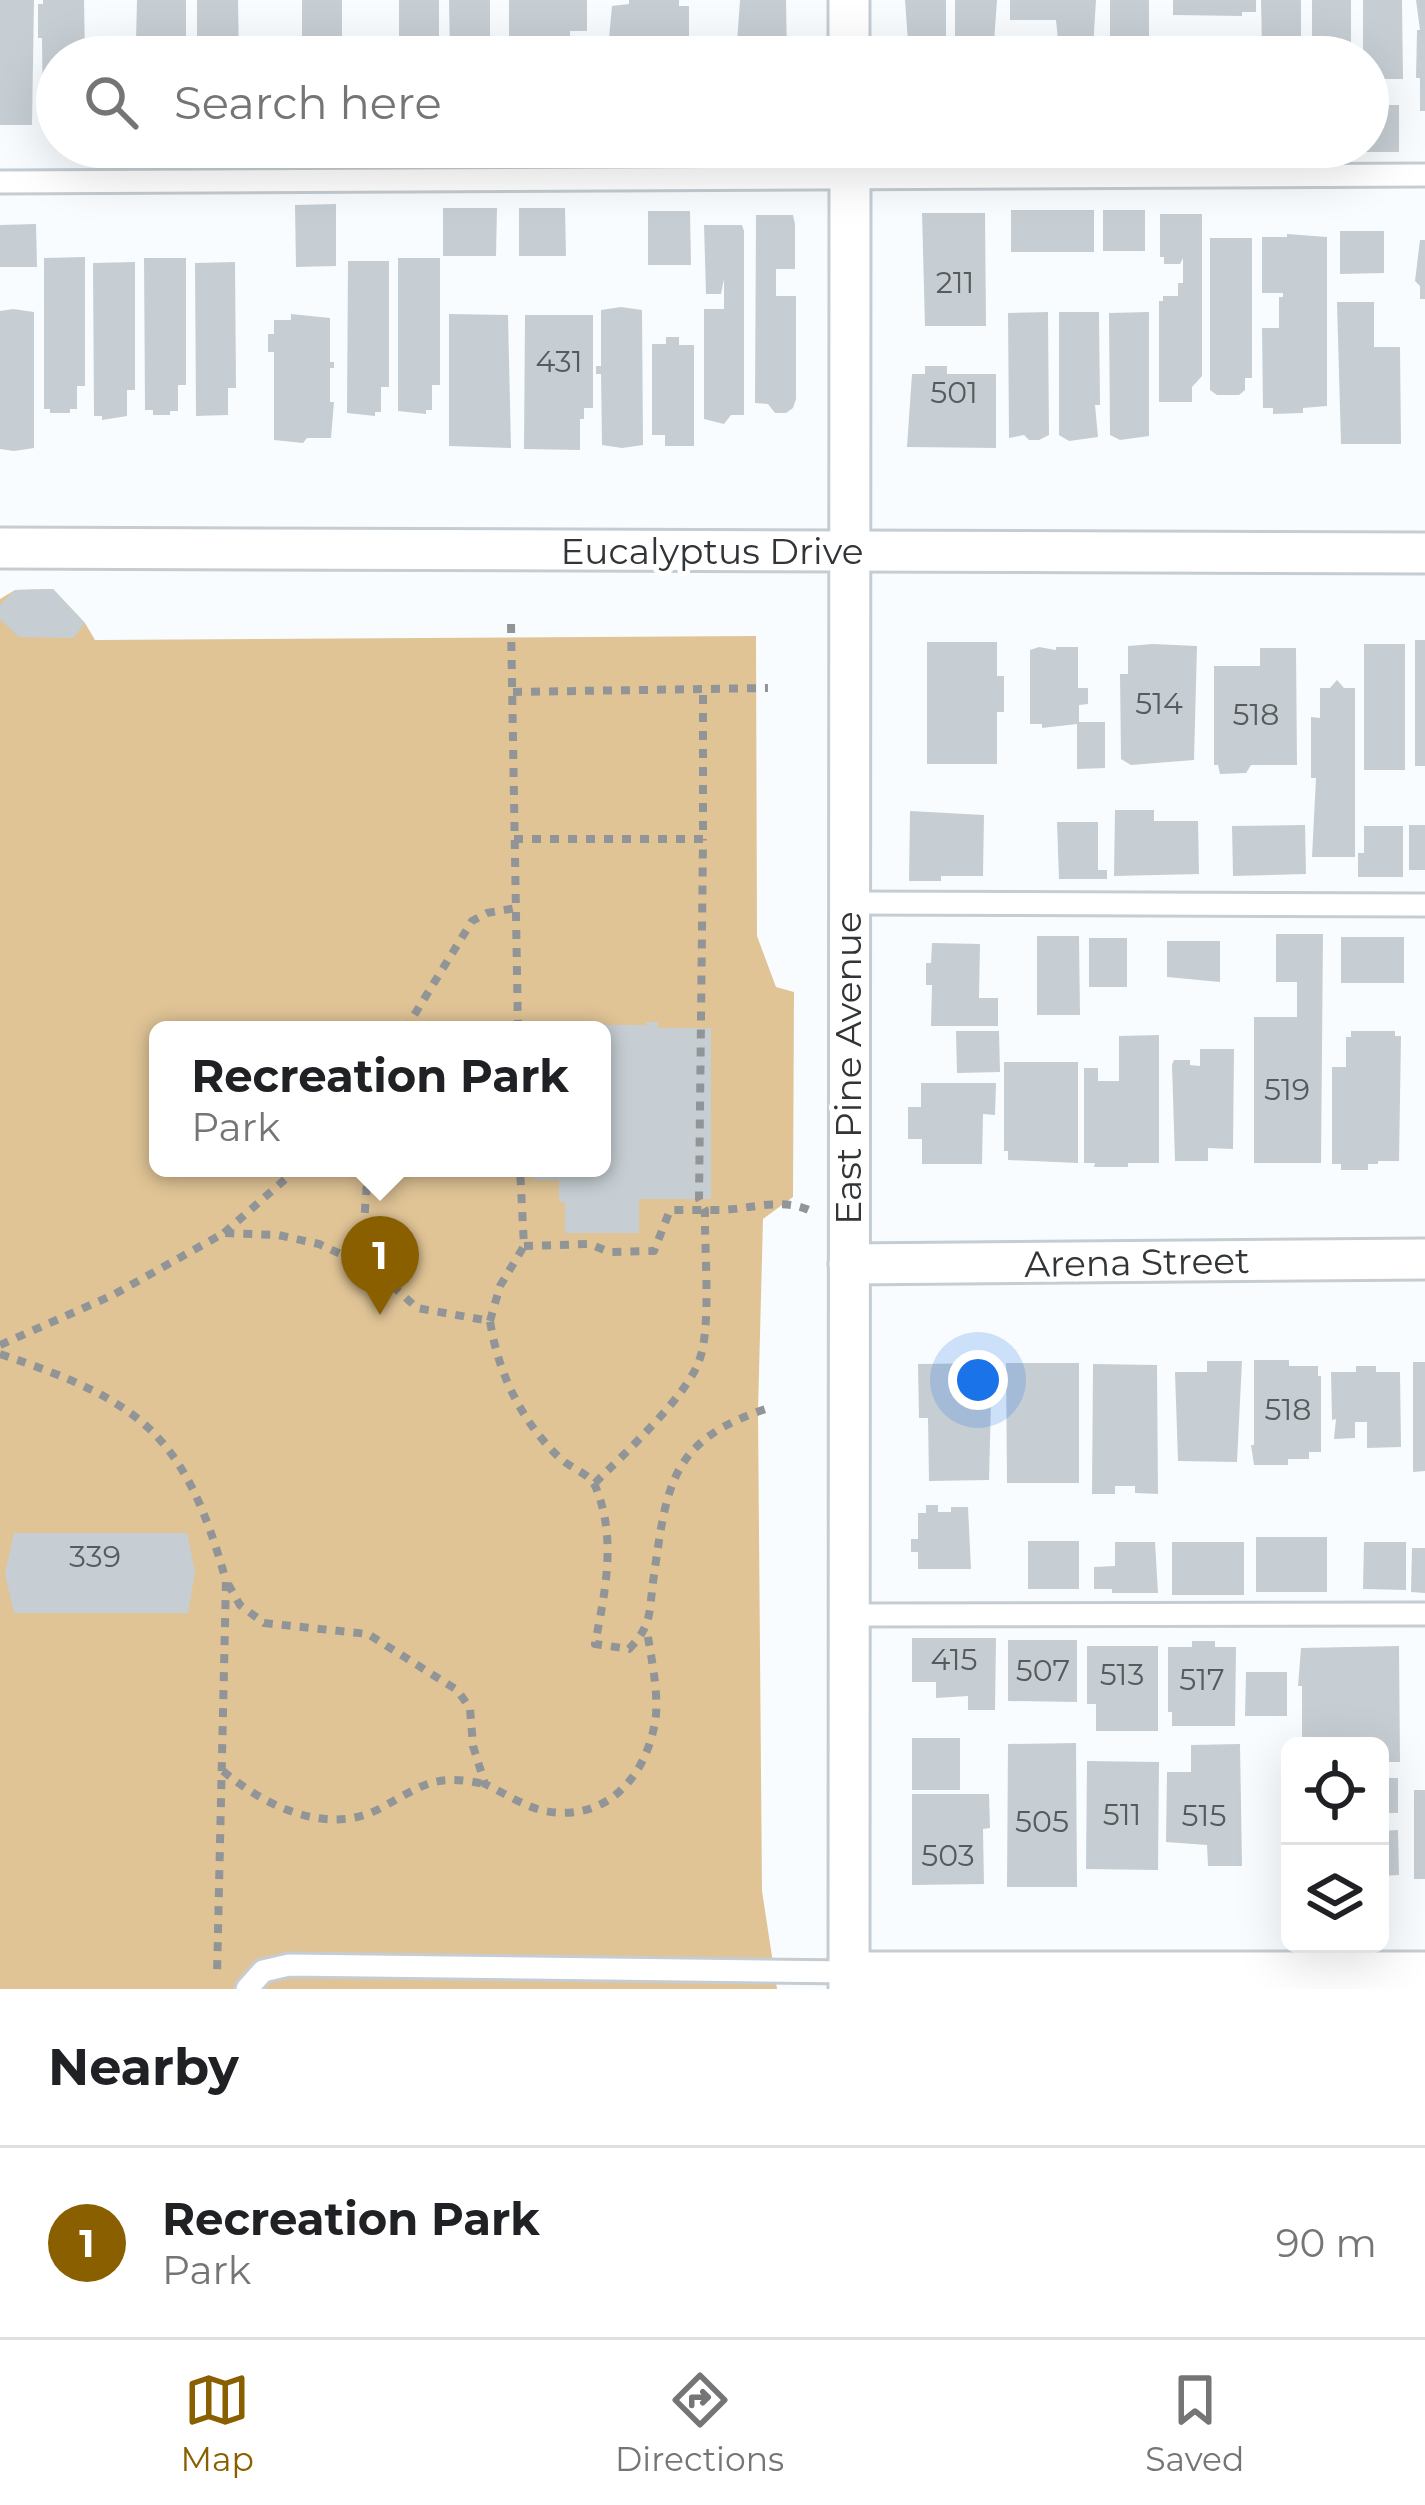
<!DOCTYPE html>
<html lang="en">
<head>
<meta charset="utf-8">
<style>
	body { margin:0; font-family:Montserrat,sans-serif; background:#f6f6f6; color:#202124 }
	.controls { position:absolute; right:36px; bottom:36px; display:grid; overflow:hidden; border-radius:18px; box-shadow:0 12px 48px #0002 }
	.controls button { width:108px; height:108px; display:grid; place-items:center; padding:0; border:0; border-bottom:3px solid #e0e0e0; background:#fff; color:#202124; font:60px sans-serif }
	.you { position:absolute; left:978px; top:1380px; width:42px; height:42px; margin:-30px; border:9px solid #fff; border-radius:50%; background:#1a73e8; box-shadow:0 0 0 18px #1a73e833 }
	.badge { display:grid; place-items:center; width:78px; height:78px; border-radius:50%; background:#895f00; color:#fff; font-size:39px; font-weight:700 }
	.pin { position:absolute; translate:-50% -99px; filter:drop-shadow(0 3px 6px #0008) }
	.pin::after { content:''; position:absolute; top:63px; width:42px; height:36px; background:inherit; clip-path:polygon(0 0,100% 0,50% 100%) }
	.popup { position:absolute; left:149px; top:1021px; width:462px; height:156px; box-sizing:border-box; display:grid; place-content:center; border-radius:18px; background:#fff; filter:drop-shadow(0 3px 9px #0005); font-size:39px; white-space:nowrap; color:#757577 }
	.popup b { font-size:45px; color:#202124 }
	.popup::after { content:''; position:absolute; left:50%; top:100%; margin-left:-24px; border:24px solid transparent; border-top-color:#fff }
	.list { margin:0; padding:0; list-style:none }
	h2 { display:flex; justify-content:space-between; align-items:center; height:156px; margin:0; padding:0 48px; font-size:51px }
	h2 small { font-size:39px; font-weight:400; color:#757577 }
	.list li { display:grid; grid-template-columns:78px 1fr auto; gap:36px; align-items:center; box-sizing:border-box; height:192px; padding:0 48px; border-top:3px solid #e0e0e0 }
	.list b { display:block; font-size:45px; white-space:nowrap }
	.list p { margin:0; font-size:39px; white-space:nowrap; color:#757577 }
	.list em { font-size:39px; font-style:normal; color:#757577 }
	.icon { flex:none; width:66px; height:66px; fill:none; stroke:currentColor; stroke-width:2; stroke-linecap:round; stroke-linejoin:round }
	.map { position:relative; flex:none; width:1425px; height:1989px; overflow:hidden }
	.search { position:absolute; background:#fff; box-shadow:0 12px 48px #0002; left:36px; right:36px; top:36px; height:132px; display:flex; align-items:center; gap:30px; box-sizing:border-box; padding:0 42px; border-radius:66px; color:#757577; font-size:45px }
	.sheet { height:348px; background:#fff }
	nav { display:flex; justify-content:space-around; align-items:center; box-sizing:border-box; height:168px; border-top:3px solid #e0e0e0; background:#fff; font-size:33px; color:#757577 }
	nav a { display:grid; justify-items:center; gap:6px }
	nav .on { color:#895f00 }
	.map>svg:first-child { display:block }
	.green { fill:#e0c496; fill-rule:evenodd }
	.building { fill:#c6ced3 }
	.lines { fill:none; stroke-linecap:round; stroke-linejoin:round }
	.service-casing { stroke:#c5cdd2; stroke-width:27 }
	.minor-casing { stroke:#c5cdd2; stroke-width:45 }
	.path { stroke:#929597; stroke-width:8; stroke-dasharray:9 9; stroke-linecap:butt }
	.service { stroke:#fff; stroke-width:21 }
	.minor { stroke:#fff; stroke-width:39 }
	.labels { text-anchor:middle; stroke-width:10; stroke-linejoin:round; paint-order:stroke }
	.number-label { font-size:30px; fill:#575b5e }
	.street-label { font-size:36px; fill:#323537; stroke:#fff }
</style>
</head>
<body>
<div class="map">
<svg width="1425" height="1989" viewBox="0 0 1425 1989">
	<rect width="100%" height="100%" fill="#f9fcfe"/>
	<path class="green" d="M 53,589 L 85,623 L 95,640 L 756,636 L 757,936 L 776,987 L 794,992 L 793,1197 L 763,1219 L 758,1411 L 762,1891 L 777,1989 L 0,1989 L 0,599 L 15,590 ZM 158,1030 L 602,1030 L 602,1168 L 158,1168 Z"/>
	<g class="building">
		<path d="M 0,0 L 34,0 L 32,125 L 0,125 Z"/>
		<path d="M 43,0 L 84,0 L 85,57 L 57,57 L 57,125 L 43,125 L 42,38 L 38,38 L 38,4 L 43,4 Z"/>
		<path d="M 137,0 L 186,0 L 186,57 L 149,57 L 149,40 L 136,40 Z"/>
		<path d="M 197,0 L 238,0 L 239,57 L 197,57 Z"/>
		<rect x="302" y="0" width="40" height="39"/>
		<rect x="399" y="0" width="40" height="57"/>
		<path d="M 449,0 L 490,0 L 490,57 L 450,57 Z"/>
		<path d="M 509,0 L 587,0 L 587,31 L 570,31 L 570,46 L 527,46 L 527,51 L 509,51 Z"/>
		<path d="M 629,0 L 679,0 L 679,6 L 689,6 L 689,56 L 612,56 L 612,49 L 608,49 L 612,6 L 629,4 Z"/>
		<path d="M 740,0 L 786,0 L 787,57 L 736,57 Z"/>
		<path d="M 905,0 L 946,0 L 946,56 L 909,56 Z"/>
		<path d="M 955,0 L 997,0 L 993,56 L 955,56 Z"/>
		<path d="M 1010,0 L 1096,0 L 1093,49 L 1059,50 L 1056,20 L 1010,20 Z"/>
		<rect x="1110" y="0" width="39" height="57"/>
		<path d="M 1173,0 L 1256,0 L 1256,12 L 1242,12 L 1242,16 L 1173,15 Z"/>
		<path d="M 1261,0 L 1301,0 L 1301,46 L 1262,46 Z"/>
		<rect x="1312" y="0" width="39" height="57"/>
		<path d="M 1363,0 L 1402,0 L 1403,79 L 1368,79 L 1368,57 L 1363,57 Z"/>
		<path d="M 1416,0 L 1425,0 L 1425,111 L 1420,111 L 1420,78 L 1416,78 L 1417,30 L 1420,30 Z"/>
		<path d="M 1368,105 L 1399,105 L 1399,152 L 1358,152 L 1358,147 L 1368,147 Z"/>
		<path d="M 197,147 L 239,147 L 240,163 L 197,163 Z"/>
		<path d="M 242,147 L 288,147 L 288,153 L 242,152 Z"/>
		<path d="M 352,147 L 393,147 L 392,161 L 352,160 Z"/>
		<rect x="401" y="147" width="43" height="5"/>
		<rect x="452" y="147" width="42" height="8"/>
		<rect x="714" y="147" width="79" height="13"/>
		<rect x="1165" y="147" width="42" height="9"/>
		<rect x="1307" y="147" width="43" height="5"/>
		<path d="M 336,204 L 336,266 L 296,267 L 295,205 Z"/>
		<path d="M 443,208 L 497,208 L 496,256 L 443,256 Z"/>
		<path d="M 519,208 L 565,208 L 566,256 L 519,256 Z"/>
		<rect x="1011" y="210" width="83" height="42"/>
		<rect x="1103" y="210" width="42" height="41"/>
		<path d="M 648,211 L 690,211 L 691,265 L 648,265 Z"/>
		<path d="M 922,213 L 985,213 L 986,326 L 925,326 Z"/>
		<path d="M 1160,214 L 1202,214 L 1202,376 L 1192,387 L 1192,402 L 1159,402 L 1159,301 L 1163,301 L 1163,296 L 1178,296 L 1178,283 L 1183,283 L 1183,258 L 1180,264 L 1164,264 L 1164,257 L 1160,257 Z"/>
		<path d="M 756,215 L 793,215 L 795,224 L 795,269 L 776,269 L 776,296 L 796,296 L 796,399 L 793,408 L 786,413 L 775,413 L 768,404 L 755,403 Z"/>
		<path d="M 36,224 L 37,267 L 0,267 L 0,225 Z"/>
		<path d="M 704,225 L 742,225 L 744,231 L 744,415 L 731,415 L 724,424 L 704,419 L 704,309 L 724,309 L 724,279 L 721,294 L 706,294 Z"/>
		<path d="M 1340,231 L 1384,231 L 1384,273 L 1340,274 Z"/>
		<path d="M 1287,234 L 1327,237 L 1327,406 L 1303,408 L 1303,413 L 1273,414 L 1273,408 L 1263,408 L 1262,328 L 1279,328 L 1279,297 L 1283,297 L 1283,293 L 1262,293 L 1262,237 L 1287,237 Z"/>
		<path d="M 1210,238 L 1252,238 L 1252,378 L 1245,378 L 1245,390 L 1239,395 L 1217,395 L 1210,390 Z"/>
		<path d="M 1420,240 L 1425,240 L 1425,299 L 1420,299 L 1420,286 L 1415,281 Z"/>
		<path d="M 85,257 L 85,386 L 77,386 L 77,409 L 70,409 L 70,413 L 50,413 L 50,409 L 44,409 L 44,258 Z"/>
		<path d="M 144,258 L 186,258 L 186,385 L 178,385 L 178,411 L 170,411 L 170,415 L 153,415 L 153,410 L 145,410 Z"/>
		<path d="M 398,258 L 440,258 L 440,385 L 432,385 L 432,410 L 426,410 L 426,414 L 398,411 Z"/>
		<path d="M 348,261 L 389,261 L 389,387 L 381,387 L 381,412 L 375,412 L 375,416 L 347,413 Z"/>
		<path d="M 135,262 L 135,390 L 127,390 L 127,416 L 102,420 L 102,416 L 94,416 L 93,263 Z"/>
		<path d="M 235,262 L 236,388 L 228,388 L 228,415 L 196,416 L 195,263 Z"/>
		<path d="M 1337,302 L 1374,302 L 1374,347 L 1400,347 L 1401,444 L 1341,444 Z"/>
		<path d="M 621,307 L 642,310 L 643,445 L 622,448 L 602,445 L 601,374 L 596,374 L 596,366 L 601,366 L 601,310 Z"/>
		<path d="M 13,309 L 34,312 L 34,448 L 14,451 L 0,449 L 0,311 Z"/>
		<path d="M 1048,312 L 1049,435 L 1039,440 L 1029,440 L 1024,435 L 1009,438 L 1008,313 Z"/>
		<path d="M 1059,312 L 1099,312 L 1100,405 L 1095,405 L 1098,437 L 1069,441 L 1059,435 Z"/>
		<path d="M 1149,312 L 1149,436 L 1120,440 L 1110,435 L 1109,313 Z"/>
		<path d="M 291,314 L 330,318 L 330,362 L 334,362 L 334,368 L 330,368 L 330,402 L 334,402 L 331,438 L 307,438 L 303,443 L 274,440 L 274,352 L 268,352 L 268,334 L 274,334 L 274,320 L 291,320 Z"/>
		<path d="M 449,314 L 508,315 L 511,448 L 449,446 Z"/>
		<path d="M 525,315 L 593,315 L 593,408 L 584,408 L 584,419 L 580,419 L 580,450 L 524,449 Z"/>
		<path d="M 666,337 L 679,337 L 679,345 L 694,345 L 694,446 L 665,446 L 665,435 L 652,435 L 652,344 L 666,344 Z"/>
		<path d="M 925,366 L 947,366 L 947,374 L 996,374 L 996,448 L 907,447 L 912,374 L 925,374 Z"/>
		<path d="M 53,589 L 85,623 L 73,638 L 19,637 L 0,619 L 0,605 L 15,590 Z"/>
		<rect x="1415" y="640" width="10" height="126"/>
		<path d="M 927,642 L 997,642 L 997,676 L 1004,676 L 1004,712 L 997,712 L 997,764 L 927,764 Z"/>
		<path d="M 1153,644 L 1197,646 L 1194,760 L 1131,765 L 1121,759 L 1120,674 L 1128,674 L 1128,646 Z"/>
		<rect x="1364" y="644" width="41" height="126"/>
		<path d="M 1039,647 L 1056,650 L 1056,647 L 1078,647 L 1078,688 L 1088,688 L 1088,704 L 1079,705 L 1079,722 L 1105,722 L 1105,768 L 1077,769 L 1077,724 L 1042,728 L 1042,724 L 1030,724 L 1030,650 Z"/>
		<path d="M 1260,648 L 1296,648 L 1297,765 L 1251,765 L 1246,773 L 1220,774 L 1218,765 L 1214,765 L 1214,666 L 1260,666 Z"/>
		<path d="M 1337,680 L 1344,688 L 1355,688 L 1355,857 L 1312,857 L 1316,778 L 1311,778 L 1311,717 L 1320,718 L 1320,688 L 1330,688 Z"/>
		<path d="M 1115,810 L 1154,810 L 1154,821 L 1198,821 L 1199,874 L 1114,876 Z"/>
		<path d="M 910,811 L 984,815 L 983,876 L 941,876 L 941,881 L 909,881 Z"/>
		<path d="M 1057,822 L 1098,822 L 1098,870 L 1107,870 L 1107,879 L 1059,879 Z"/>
		<path d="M 1305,825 L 1306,874 L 1233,876 L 1232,826 Z"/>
		<rect x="1409" y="825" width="16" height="45"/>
		<path d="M 1364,826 L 1403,826 L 1403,877 L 1358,877 L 1358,853 L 1364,853 Z"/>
		<path d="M 1276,934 L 1323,934 L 1321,1163 L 1254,1163 L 1254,1017 L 1297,1017 L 1297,982 L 1276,982 Z"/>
		<path d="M 1037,936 L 1079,936 L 1080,1015 L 1037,1015 Z"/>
		<rect x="1341" y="937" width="63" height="46"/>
		<rect x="1089" y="938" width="38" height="49"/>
		<path d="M 1167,941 L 1220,941 L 1220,982 L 1167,977 Z"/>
		<path d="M 932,943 L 980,944 L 979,998 L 998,998 L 998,1026 L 931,1026 L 932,985 L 926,985 L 926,963 L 931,963 Z"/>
		<path d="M 646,1022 L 658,1022 L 658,1028 L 711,1028 L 711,1199 L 639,1199 L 639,1233 L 565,1233 L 565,1202 L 559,1202 L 559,1180 L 534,1180 L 531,1168 L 602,1168 L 602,1030 L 564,1030 L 564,1025 L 646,1025 Z"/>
		<path d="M 956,1031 L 999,1031 L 1000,1072 L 957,1073 Z"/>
		<path d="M 1351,1031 L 1395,1031 L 1395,1036 L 1401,1036 L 1399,1161 L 1378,1161 L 1378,1164 L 1368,1164 L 1368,1170 L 1341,1170 L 1341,1164 L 1332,1164 L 1332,1067 L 1346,1067 L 1346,1037 L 1351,1037 Z"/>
		<path d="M 1159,1035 L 1159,1163 L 1128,1163 L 1128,1167 L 1094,1167 L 1095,1163 L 1084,1163 L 1084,1068 L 1098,1068 L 1098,1081 L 1119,1081 L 1119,1036 Z"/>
		<path d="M 1200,1049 L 1234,1049 L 1233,1149 L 1208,1148 L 1208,1161 L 1175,1161 L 1172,1065 L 1174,1060 L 1190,1060 L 1190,1065 L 1200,1066 Z"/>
		<path d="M 1004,1062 L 1078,1062 L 1078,1163 L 1008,1160 L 1008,1151 L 1004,1151 Z"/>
		<path d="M 921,1083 L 996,1083 L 995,1115 L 983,1114 L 982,1164 L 922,1164 L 922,1139 L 908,1139 L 908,1107 L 921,1107 Z"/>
		<path d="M 1254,1360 L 1289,1360 L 1289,1366 L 1318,1366 L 1318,1376 L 1321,1376 L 1321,1452 L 1309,1452 L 1309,1459 L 1288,1459 L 1288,1465 L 1254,1465 L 1251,1445 L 1254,1445 Z"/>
		<path d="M 1207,1361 L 1242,1361 L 1237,1462 L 1178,1461 L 1175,1372 L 1207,1372 Z"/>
		<path d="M 1413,1362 L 1425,1362 L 1425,1471 L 1413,1472 Z"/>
		<path d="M 992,1363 L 989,1480 L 929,1481 L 928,1418 L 919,1418 L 918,1364 Z"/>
		<path d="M 1006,1363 L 1079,1363 L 1079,1483 L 1007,1483 Z"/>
		<path d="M 1093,1364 L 1157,1365 L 1158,1494 L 1135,1493 L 1135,1486 L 1115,1486 L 1115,1494 L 1092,1494 Z"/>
		<path d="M 1356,1366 L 1376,1366 L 1376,1372 L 1400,1372 L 1401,1447 L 1367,1448 L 1367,1422 L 1355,1422 L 1355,1438 L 1334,1439 L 1336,1419 L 1332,1420 L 1331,1372 L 1356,1372 Z"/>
		<path d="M 926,1505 L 938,1505 L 938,1512 L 951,1512 L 951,1507 L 968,1507 L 971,1569 L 918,1569 L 918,1552 L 911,1552 L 911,1539 L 918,1539 L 918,1513 L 926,1513 Z"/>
		<path d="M 14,1533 L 187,1533 L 195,1572 L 188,1613 L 14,1613 L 5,1574 Z"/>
		<rect x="1256" y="1537" width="71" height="55"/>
		<rect x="1028" y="1541" width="51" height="48"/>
		<path d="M 1115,1542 L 1155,1542 L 1158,1593 L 1112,1593 L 1112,1589 L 1094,1589 L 1094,1567 L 1115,1566 Z"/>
		<rect x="1172" y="1542" width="72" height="53"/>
		<path d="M 1364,1542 L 1406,1542 L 1406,1590 L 1363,1589 Z"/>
		<path d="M 1412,1548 L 1425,1548 L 1425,1593 L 1411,1592 Z"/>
		<path d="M 912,1638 L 996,1638 L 995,1710 L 968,1710 L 968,1696 L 936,1698 L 936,1682 L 912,1682 Z"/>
		<path d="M 1008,1640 L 1077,1640 L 1077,1702 L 1008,1701 Z"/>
		<path d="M 1192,1641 L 1215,1641 L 1215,1647 L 1236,1647 L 1235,1726 L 1172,1726 L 1172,1712 L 1168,1712 L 1168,1647 L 1192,1647 Z"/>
		<path d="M 1087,1646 L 1158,1646 L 1158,1731 L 1096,1731 L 1096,1704 L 1087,1704 Z"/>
		<path d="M 1399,1646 L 1400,1762 L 1380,1762 L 1380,1746 L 1302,1746 L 1302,1686 L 1298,1686 L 1301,1648 Z"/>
		<path d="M 1246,1672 L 1287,1672 L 1287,1716 L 1245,1716 Z"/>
		<rect x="912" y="1738" width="48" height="52"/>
		<path d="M 1076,1743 L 1077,1887 L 1007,1887 L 1008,1744 Z"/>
		<path d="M 1240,1744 L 1242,1866 L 1208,1866 L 1207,1845 L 1166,1842 L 1167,1772 L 1191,1772 L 1191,1745 Z"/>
		<path d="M 1087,1761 L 1159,1762 L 1158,1870 L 1086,1869 Z"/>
		<rect x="1380" y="1778" width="18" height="35"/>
		<rect x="1414" y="1790" width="11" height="89"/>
		<path d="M 912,1794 L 989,1794 L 990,1828 L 983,1829 L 984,1884 L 912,1885 Z"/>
		<rect x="1282" y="1795" width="8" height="24"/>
		<path d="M 1398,1830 L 1399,1875 L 1380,1876 L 1380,1831 Z"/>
	</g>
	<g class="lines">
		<g class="service-casing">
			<g id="service">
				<path d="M 0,182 L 1425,175"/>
				<path d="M 847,903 L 1425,905"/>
				<path d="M 848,1615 L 1425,1614"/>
				<path d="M 247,1989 L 263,1971 L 289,1965 L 849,1972"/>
			</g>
		</g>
		<g class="minor-casing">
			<g id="minor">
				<path d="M 849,0 L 849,57"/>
				<path d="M 0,548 L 1425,553"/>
				<path d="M 849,1264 L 1425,1259"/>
				<path d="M 849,1972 L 1425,1972"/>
				<path d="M 849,1989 L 850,147"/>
			</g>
		</g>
		<g class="path">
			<path d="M 511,624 L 518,1030"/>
			<path d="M 513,692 L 768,688"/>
			<path d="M 514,839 L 703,839 L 703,691"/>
			<path d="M 405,1030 L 472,921 L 487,913 L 516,908"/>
			<path d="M 368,1168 L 364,1223 L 375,1270"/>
			<path d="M 224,1233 L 298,1168"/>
			<path d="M 524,1246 L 590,1244 L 609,1252 L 654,1251 L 670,1210 C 687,1210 704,1210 721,1210 C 751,1209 782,1197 811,1211"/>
			<path d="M 490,1321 L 500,1286 L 524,1246 L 520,1168"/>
			<path d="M 0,1345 L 113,1295 L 224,1233 L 278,1235 L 319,1244 L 375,1270 L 417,1308 L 490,1321 C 498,1373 522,1423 561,1459 C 572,1469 591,1474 596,1488 C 617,1539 605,1592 595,1644 L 629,1649 C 652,1625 649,1613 653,1582 C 667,1484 669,1439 772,1407"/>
			<path d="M 0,1354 C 141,1401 185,1434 226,1581 L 217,1975"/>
			<path d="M 595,1483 C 623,1455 687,1396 699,1361 C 712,1328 704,1248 705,1210 L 699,1199 L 703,839"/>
			<path d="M 228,1584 L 240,1605 L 264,1623 L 368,1634 L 457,1690 L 470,1708 L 473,1746 L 485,1784 C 504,1793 525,1807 545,1811 C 609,1823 649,1773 656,1715 C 658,1688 651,1657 647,1631"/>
			<path d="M 223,1771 C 265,1806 326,1836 379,1809 C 422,1786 433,1773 484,1784"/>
		</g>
		<use href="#service" class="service"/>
		<use href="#minor" class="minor"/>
	</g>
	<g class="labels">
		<g class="number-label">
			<text x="955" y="293">211</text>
			<text x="559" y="372">431</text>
			<text x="954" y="403">501</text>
			<text x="1159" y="714">514</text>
			<text x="1256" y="725">518</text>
			<text x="1287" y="1100">519</text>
			<text x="1288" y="1420">518</text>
			<text x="95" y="1567">339</text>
			<text x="954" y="1670">415</text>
			<text x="1043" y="1681">507</text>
			<text x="1122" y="1685">513</text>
			<text x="1202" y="1690">517</text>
			<text x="1122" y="1825">511</text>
			<text x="1204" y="1826">515</text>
			<text x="1042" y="1832">505</text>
			<text x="948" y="1866">503</text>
		</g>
		<g class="street-label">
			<text x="712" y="564">Eucalyptus Drive</text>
			<text transform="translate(848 1068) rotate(-90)" y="13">East Pine Avenue</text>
			<text transform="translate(1137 1262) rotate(-1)" y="13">Arena Street</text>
		</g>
	</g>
</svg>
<div class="controls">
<button><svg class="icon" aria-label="locate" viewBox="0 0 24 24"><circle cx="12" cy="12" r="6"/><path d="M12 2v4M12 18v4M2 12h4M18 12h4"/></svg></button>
<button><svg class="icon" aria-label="layers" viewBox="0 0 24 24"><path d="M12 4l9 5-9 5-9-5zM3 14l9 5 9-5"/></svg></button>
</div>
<div class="you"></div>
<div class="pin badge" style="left:380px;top:1315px">1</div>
<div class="popup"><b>Recreation Park</b>Park</div>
<div class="search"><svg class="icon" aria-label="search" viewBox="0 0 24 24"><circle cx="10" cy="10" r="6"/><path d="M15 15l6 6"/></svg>Search here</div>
</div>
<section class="sheet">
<h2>Nearby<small></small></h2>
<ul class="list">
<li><span class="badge">1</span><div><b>Recreation Park</b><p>Park</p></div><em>90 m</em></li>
</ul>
</section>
<nav>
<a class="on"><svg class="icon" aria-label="map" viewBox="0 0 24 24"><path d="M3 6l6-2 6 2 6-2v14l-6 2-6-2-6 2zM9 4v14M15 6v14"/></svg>Map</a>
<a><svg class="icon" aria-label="directions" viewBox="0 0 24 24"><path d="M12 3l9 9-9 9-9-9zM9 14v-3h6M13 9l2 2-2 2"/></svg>Directions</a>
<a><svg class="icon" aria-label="saved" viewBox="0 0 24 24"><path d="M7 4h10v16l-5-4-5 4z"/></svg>Saved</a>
</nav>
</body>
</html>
